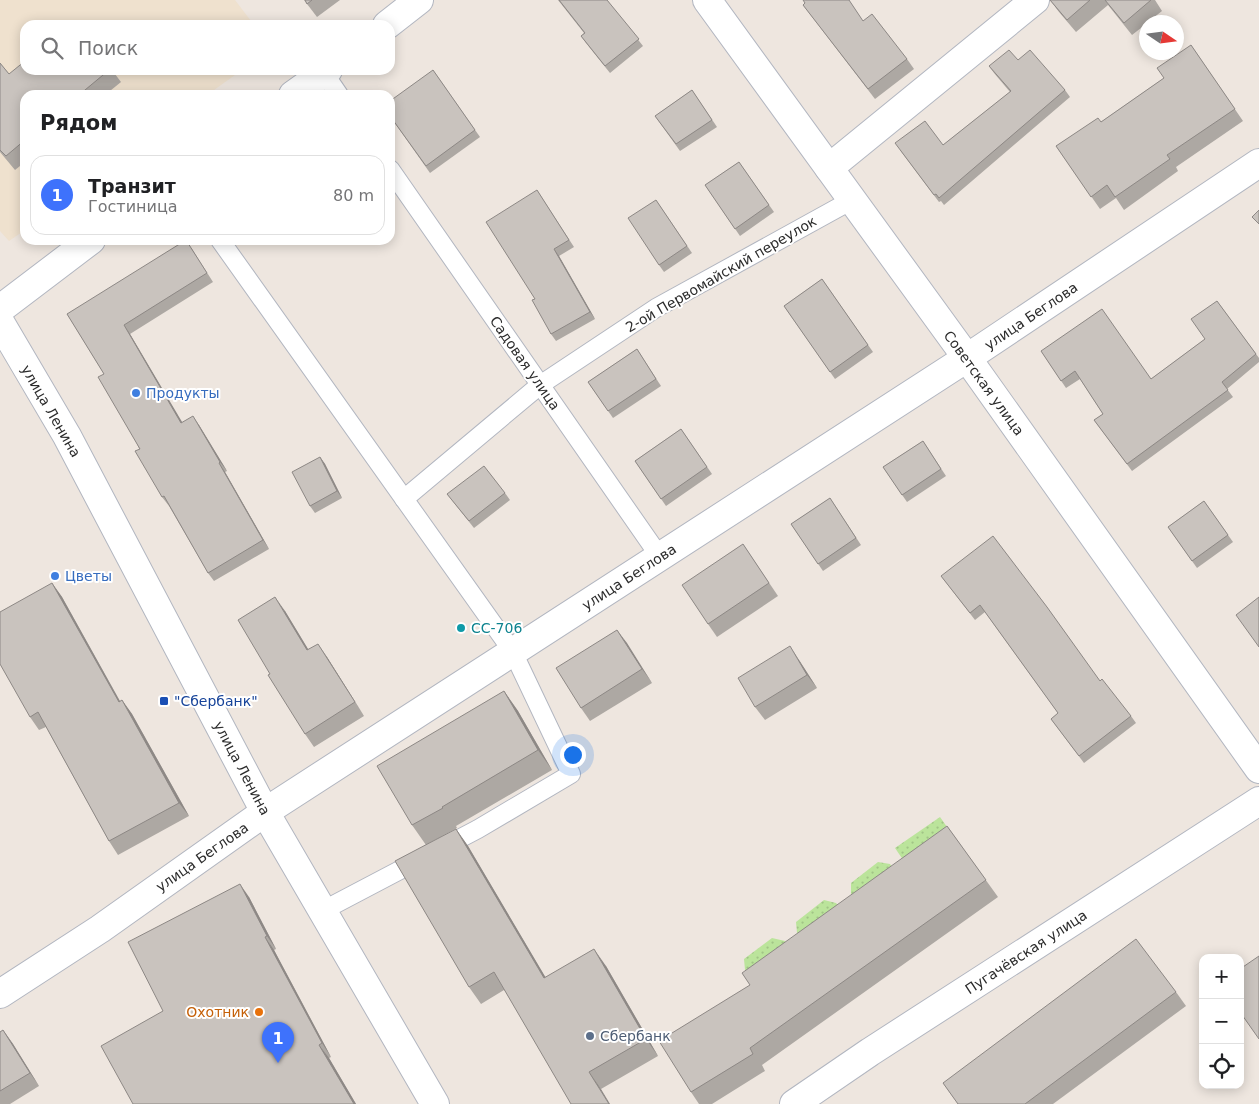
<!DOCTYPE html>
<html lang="ru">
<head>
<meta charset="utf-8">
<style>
	body { margin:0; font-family:"DejaVu Sans",sans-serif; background:#f2f2f2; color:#202124 }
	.controls { position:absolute; right:15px; bottom:15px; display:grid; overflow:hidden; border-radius:10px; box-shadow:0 2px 12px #0003 }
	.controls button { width:45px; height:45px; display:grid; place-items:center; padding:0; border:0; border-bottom:1px solid #e0e0e0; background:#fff; color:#202124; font:25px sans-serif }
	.compass { position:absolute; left:1139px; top:15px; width:45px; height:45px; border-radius:50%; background:#fff; box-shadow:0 2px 12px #0003; rotate:103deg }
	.you { position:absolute; left:572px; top:754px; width:18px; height:18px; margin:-12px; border:4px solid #fff; border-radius:50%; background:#1a73e8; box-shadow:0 0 0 8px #1a73e833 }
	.badge { display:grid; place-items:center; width:32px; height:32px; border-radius:50%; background:#3e72fc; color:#fff; font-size:16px; font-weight:700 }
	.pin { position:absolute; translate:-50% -41px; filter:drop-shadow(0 1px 2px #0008) }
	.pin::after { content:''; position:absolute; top:26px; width:18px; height:15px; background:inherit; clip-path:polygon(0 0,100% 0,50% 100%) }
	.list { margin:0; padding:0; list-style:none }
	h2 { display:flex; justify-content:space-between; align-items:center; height:65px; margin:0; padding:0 20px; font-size:21px }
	h2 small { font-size:16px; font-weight:400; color:#757577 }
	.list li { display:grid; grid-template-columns:32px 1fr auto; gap:15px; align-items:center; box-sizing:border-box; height:80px; margin:0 10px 10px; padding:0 10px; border:1px solid #e0e0e0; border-radius:15px }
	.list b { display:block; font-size:19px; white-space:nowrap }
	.list p { margin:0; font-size:16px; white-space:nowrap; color:#757577 }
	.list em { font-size:16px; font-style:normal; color:#757577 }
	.icon { flex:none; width:28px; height:28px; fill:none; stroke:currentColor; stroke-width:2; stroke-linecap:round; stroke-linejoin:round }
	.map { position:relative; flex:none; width:1259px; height:1104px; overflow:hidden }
	.search { position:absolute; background:#fff; box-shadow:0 2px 12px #0003; left:20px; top:20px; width:375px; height:55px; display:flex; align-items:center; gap:12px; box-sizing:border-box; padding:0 18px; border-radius:15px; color:#757577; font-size:19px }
	.panel { position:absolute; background:#fff; box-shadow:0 2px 12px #0003; left:20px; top:90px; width:375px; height:155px; border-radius:15px }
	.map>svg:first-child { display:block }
	.education { fill:#efe1ce }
	.grass { fill:url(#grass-dots) }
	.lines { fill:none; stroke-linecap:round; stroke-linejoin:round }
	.service-casing { stroke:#b2b6c0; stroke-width:20 }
	.minor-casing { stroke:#b2b6c0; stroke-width:30 }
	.tertiary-casing { stroke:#b2b6c0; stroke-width:30 }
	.secondary-casing { stroke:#b2b6c0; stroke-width:30 }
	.service { stroke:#fff; stroke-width:18 }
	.minor { stroke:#fff; stroke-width:28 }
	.tertiary { stroke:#fff; stroke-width:28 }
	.secondary { stroke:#fff; stroke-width:28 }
	.wall { fill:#ada8a3 }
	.shaded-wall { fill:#8d8885 }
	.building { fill:#c9c3be; stroke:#8d8885 }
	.shop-dot { fill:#3f7fe0; stroke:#fff; stroke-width:2 }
	.culture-dot { fill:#0f9aa8; stroke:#fff; stroke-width:2 }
	.transit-dot { fill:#1a4fb4; stroke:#fff; stroke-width:2 }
	.food-dot { fill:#e8710a; stroke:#fff; stroke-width:2 }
	.service-dot { fill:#5c6f8a; stroke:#fff; stroke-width:2 }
	.labels { text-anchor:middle; stroke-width:4; stroke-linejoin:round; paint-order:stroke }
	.street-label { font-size:14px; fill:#2c2c2c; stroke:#fff }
	.shop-label { font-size:14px; fill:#366cbe; stroke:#fff; text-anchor:start }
	.culture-label { font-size:14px; fill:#0d838f; stroke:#fff; text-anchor:start }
	.transit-label { font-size:14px; fill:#164399; stroke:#fff; text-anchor:start }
	.food-label { font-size:14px; fill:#c56008; stroke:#fff; text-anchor:end }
	.service-label { font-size:14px; fill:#4e5e75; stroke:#fff; text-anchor:start }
</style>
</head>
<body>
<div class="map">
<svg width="1259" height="1104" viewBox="0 0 1259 1104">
	<defs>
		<pattern id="grass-dots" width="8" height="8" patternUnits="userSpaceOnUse" patternTransform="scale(1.25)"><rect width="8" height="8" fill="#bbe49b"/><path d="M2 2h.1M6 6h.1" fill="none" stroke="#a1c486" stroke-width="1.8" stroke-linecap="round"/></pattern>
	</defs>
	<rect width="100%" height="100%" fill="#eee6df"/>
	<path class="education" d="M 0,0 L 235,0 L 254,25 L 25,25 L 25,70 L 242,70 L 207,95 L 25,95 L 25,230 L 9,241 L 0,231 Z"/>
	<g class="grass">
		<path d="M 940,817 L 959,844 L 914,876 L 895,848 Z"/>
		<path d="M 878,862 L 890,864 L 904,883 L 864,912 L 851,895 L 851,883 Z"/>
		<path d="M 824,900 L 836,903 L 851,921 L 810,951 L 797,933 L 796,922 Z"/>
		<path d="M 772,938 L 785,941 L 798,959 L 758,989 L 745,970 L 744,959 Z"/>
	</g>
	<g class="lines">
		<g class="service-casing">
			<g id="service">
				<path d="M 324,73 L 339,95"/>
				<path d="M 390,169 L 660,557"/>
				<path d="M 220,240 L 513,652 L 571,774 L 478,829 L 322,911"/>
				<path d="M 404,499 L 540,385 L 656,308 L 852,200"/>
			</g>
		</g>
		<g class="minor-casing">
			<g id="minor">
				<path d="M 829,168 L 1035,0"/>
				<path d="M 0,994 L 100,929 L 265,812 L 967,358 L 1259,163"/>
			</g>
		</g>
		<g class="tertiary-casing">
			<g id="tertiary">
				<path d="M 707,0 L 967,358 L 1259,769"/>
				<path d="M 387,25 L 419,0"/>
				<path d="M 293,95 L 328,70"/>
				<path d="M 0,309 L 91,240"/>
				<path d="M 794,1104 L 870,1052 L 1259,801"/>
			</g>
		</g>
		<g class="secondary-casing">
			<path id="secondary" d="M 0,322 L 67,436 L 265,812 L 435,1104"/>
		</g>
		<use href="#service" class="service"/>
		<use href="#minor" class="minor"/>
		<use href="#tertiary" class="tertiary"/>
		<use href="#secondary" class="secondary"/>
	</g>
	<g class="wall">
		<path d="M 304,0 L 340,0 L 317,17 Z"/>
		<path d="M 558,0 L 607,0 L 643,46 L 610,73 L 586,43 L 581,36 L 584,33 Z"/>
		<path d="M 1050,0 L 1155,0 L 1162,11 L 1148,22 L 1146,22 L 1146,24 L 1132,35 L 1108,5 L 1076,32 L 1059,12 Z"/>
		<path d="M 803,5 L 863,21 L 907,59 L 914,69 L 875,99 Z"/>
		<path d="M 1191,45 L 1243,121 L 1176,167 L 1178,171 L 1124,210 L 1116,198 L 1100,209 L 1056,146 L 1101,122 L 1164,78 Z"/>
		<path d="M 1018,60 L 1065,90 L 1070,97 L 944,205 L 941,201 L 939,202 L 900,150 L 943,145 L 1010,92 L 994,73 L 989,66 Z"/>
		<path d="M 0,63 L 9,74 L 25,70 L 112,70 L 121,82 L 105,95 L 25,95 L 25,162 L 15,170 L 0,152 Z"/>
		<path d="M 433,70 L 480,137 L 430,173 L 390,116 Z"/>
		<path d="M 692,90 L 717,127 L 680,151 L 655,116 Z"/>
		<path d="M 739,162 L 774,212 L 740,236 L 705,185 Z"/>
		<path d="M 537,190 L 574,247 L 559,256 L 595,319 L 556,341 L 551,334 L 535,299 Z"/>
		<path d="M 656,200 L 692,253 L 664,272 L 659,265 Z"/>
		<path d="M 192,249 L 213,282 L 130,334 L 182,423 L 199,425 L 227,471 L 225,472 L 269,549 L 214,581 L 208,573 L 169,506 L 162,497 L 104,374 L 67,314 Z"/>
		<path d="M 822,279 L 873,352 L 835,379 L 784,306 Z"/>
		<path d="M 1217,301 L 1259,358 L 1259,362 L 1227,389 L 1233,397 L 1132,471 L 1094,420 L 1103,414 L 1080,379 L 1066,388 L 1041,351 L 1151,379 L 1205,339 Z"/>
		<path d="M 637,349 L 661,386 L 613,418 L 588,382 Z"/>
		<path d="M 681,429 L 712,474 L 666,506 L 635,461 Z"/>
		<path d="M 923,441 L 946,476 L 907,502 L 883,467 Z"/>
		<path d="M 320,457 L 325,464 L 342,498 L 315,513 L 310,506 Z"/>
		<path d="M 505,493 L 510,500 L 474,528 L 447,494 Z"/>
		<path d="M 830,498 L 861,545 L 823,571 L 791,524 Z"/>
		<path d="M 1204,501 L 1233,542 L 1197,568 L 1168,527 Z"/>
		<path d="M 743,544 L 778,596 L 717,637 L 708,624 Z"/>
		<path d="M 941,576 L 1100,681 L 1131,716 L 1136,723 L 1084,763 L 1051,719 L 1058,713 L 985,612 L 975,620 Z"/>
		<path d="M 52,583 L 62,597 L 120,701 L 122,700 L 132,714 L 189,816 L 118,855 L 109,841 L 46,727 L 39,730 L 30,717 Z"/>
		<path d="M 285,611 L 308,649 L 327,657 L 364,716 L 314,747 L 305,734 L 270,674 Z"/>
		<path d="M 617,630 L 652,683 L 590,721 L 581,708 Z"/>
		<path d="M 799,660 L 817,688 L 765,720 L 755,707 Z"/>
		<path d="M 504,691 L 518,711 L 552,770 L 456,826 L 457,828 L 426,845 L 412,825 Z"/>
		<path d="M 947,826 L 998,897 L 762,1065 L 765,1071 L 712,1104 L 699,1104 L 691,1092 L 750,985 Z"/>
		<path d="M 456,829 L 468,846 L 545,977 L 606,966 L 658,1056 L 601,1089 L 504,990 L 481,1004 L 469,987 Z"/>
		<path d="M 249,897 L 276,949 L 274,950 L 331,1057 L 329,1058 L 356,1104 L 133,1104 L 163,1011 Z"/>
		<path d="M 1176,992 L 1186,1006 L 1053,1104 L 958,1104 L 943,1083 Z"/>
		<path d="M 3,1030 L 13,1044 L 39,1086 L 10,1104 L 0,1104 L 0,1032 Z"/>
	</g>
	<g class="shaded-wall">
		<path d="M 554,249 L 559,256 L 595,319 L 590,312 Z"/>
		<path d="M 124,325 L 130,334 L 188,432 L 181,423 Z"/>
		<path d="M 193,416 L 199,425 L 227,471 L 220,462 Z"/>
		<path d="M 320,457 L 325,464 L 342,498 L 337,491 Z"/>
		<path d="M 219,463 L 225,472 L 269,549 L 263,540 Z"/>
		<path d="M 52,583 L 62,597 L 128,716 L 119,702 Z"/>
		<path d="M 275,597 L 285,611 L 317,664 L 307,650 Z"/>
		<path d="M 617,630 L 627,643 L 652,683 L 642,669 Z"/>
		<path d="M 318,644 L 327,657 L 364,716 L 355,702 Z"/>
		<path d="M 790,646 L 817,688 L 807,675 Z"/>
		<path d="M 504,691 L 518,711 L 552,770 L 538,750 Z"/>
		<path d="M 122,700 L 132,714 L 189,816 L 179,803 Z"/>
		<path d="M 456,829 L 468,846 L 556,995 L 544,978 Z"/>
		<path d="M 240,884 L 249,897 L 276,949 L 267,936 Z"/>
		<path d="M 265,937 L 274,950 L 331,1057 L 322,1043 Z"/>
		<path d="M 594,949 L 606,966 L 658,1056 L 646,1039 Z"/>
		<path d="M 3,1030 L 13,1044 L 39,1086 L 30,1073 Z"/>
		<path d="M 319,1045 L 329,1058 L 356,1104 L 354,1104 Z"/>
		<path d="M 589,1072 L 601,1089 L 610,1104 L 609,1104 Z"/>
	</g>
	<g class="building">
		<path d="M 305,0 L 312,0 L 307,4 Z"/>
		<path d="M 559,0 L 607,0 L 639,39 L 605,66 L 581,36 L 585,33 Z"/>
		<path d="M 803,0 L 849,0 L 863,21 L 872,14 L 907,59 L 868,89 L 803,5 L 805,3 Z"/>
		<path d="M 1050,0 L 1090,0 L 1067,20 Z"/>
		<path d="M 1105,0 L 1151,0 L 1124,23 Z"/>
		<path d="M 72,21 L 75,25 L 68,25 Z"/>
		<path d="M 1191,45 L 1235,109 L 1167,155 L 1170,159 L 1115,197 L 1107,185 L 1091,197 L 1056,146 L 1098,118 L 1101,122 L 1164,78 L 1157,68 Z"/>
		<path d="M 1009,50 L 1018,60 L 1030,50 L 1065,90 L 939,198 L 936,194 L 934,195 L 895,143 L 925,121 L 943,145 L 1011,91 L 989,66 Z"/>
		<path d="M 25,61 L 25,70 L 109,70 L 79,95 L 25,95 L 25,140 L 6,156 L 0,150 L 0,63 L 9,74 Z"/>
		<path d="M 433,70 L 475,130 L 426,166 L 390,116 L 390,101 Z"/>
		<path d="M 692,90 L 712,120 L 676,144 L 655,116 Z"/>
		<path d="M 739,162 L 769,205 L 735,229 L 705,185 Z"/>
		<path d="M 537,190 L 569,240 L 554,249 L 590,312 L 551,334 L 532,300 L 535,299 L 486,222 Z"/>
		<path d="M 656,200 L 687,246 L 659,265 L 628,218 Z"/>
		<path d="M 1259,210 L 1259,224 L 1252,217 Z"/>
		<path d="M 186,240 L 207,273 L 124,325 L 181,423 L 193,416 L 220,462 L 219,463 L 263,540 L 208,573 L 164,496 L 162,497 L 135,451 L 140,449 L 98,377 L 104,374 L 67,314 Z"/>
		<path d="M 822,279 L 868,345 L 830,372 L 784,306 Z"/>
		<path d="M 1217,301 L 1256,354 L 1222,382 L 1228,390 L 1127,464 L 1094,420 L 1103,414 L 1075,371 L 1061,381 L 1041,351 L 1102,309 L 1151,379 L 1205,339 L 1191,319 Z"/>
		<path d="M 637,349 L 656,379 L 608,411 L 588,382 Z"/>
		<path d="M 681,429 L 707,467 L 661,499 L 635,461 Z"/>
		<path d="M 923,441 L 941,469 L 902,495 L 883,467 Z"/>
		<path d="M 320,457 L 337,491 L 310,506 L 292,472 Z"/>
		<path d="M 484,466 L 505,493 L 469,521 L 447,494 Z"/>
		<path d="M 830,498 L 856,538 L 818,564 L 791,524 Z"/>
		<path d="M 1204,501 L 1228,535 L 1192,561 L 1168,527 Z"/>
		<path d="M 993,536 L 1047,607 L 1100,681 L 1102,679 L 1131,716 L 1079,756 L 1051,719 L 1058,713 L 980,605 L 970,613 L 941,576 Z"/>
		<path d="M 743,544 L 769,583 L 708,624 L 682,585 Z"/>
		<path d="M 52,583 L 119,702 L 122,700 L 179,803 L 109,841 L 38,712 L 30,717 L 0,664 L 0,612 Z"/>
		<path d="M 275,597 L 307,650 L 318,644 L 355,702 L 305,734 L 268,675 L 270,674 L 238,620 Z"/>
		<path d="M 1259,597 L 1259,647 L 1236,615 Z"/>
		<path d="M 617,630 L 642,669 L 581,708 L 556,668 Z"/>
		<path d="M 790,646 L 807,675 L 755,707 L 738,678 Z"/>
		<path d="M 504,691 L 538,750 L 442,807 L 443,808 L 412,825 L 377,766 Z"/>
		<path d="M 947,826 L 986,880 L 750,1048 L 753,1054 L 691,1092 L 659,1041 L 750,985 L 742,973 Z"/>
		<path d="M 456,829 L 544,978 L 594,949 L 646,1039 L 589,1072 L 609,1104 L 571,1104 L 494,972 L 469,987 L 395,861 Z"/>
		<path d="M 240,884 L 267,936 L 265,937 L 322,1043 L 319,1045 L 354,1104 L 133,1104 L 101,1046 L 163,1011 L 128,942 Z"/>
		<path d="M 1136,939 L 1176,992 L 1025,1104 L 958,1104 L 943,1083 Z"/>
		<path d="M 1259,956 L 1259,1039 L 1240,1012 L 1240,969 Z"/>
		<path d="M 3,1030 L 30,1073 L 0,1091 L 0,1032 Z"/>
	</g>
	<g class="shop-dot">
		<circle cx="136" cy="393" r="5"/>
		<circle cx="55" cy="576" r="5"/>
	</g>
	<circle class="culture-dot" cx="461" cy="628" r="5"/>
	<rect class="transit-dot" x="159" y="696" width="10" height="10" rx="2.5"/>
	<circle class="food-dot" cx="259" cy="1012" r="5"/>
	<circle class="service-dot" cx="590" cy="1036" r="5"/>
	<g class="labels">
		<g class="street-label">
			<text transform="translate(721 274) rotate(-30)" y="5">2-ой Первомайский переулок</text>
			<text transform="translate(1031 316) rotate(-34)" y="5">улица Беглова</text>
			<text transform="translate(525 363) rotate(55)" y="5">Садовая улица</text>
			<text transform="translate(984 383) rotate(54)" y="5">Советская улица</text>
			<text transform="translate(51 411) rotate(60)" y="5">улица Ленина</text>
			<text transform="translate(629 577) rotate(-33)" y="5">улица Беглова</text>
			<text transform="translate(242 768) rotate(62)" y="5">улица Ленина</text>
			<text transform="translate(202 857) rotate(-35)" y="5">улица Беглова</text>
			<text transform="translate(1026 952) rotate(-33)" y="5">Пугачёвская улица</text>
		</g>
		<g class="shop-label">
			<text x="146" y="398">Продукты</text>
			<text x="65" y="581">Цветы</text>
		</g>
		<g class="culture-label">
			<text x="471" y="633">СС-706</text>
		</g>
		<g class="transit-label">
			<text x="174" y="706">"Сбербанк"</text>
		</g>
		<g class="food-label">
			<text x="249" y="1017">Охотник</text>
		</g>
		<g class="service-label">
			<text x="600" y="1041">Сбербанк</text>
		</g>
	</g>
</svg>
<div class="controls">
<button>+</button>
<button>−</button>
<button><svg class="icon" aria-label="locate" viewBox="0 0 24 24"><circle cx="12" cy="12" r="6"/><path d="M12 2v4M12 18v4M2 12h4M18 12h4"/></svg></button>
</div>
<svg class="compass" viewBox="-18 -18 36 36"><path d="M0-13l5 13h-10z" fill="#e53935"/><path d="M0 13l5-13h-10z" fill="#757577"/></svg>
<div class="you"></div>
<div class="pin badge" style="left:278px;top:1063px">1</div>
<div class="search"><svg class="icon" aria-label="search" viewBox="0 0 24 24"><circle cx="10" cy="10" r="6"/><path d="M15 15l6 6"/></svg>Поиск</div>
<section class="panel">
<h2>Рядом<small></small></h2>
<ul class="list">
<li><span class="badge">1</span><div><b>Транзит</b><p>Гостиница</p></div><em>80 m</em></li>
</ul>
</section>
</div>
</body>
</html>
